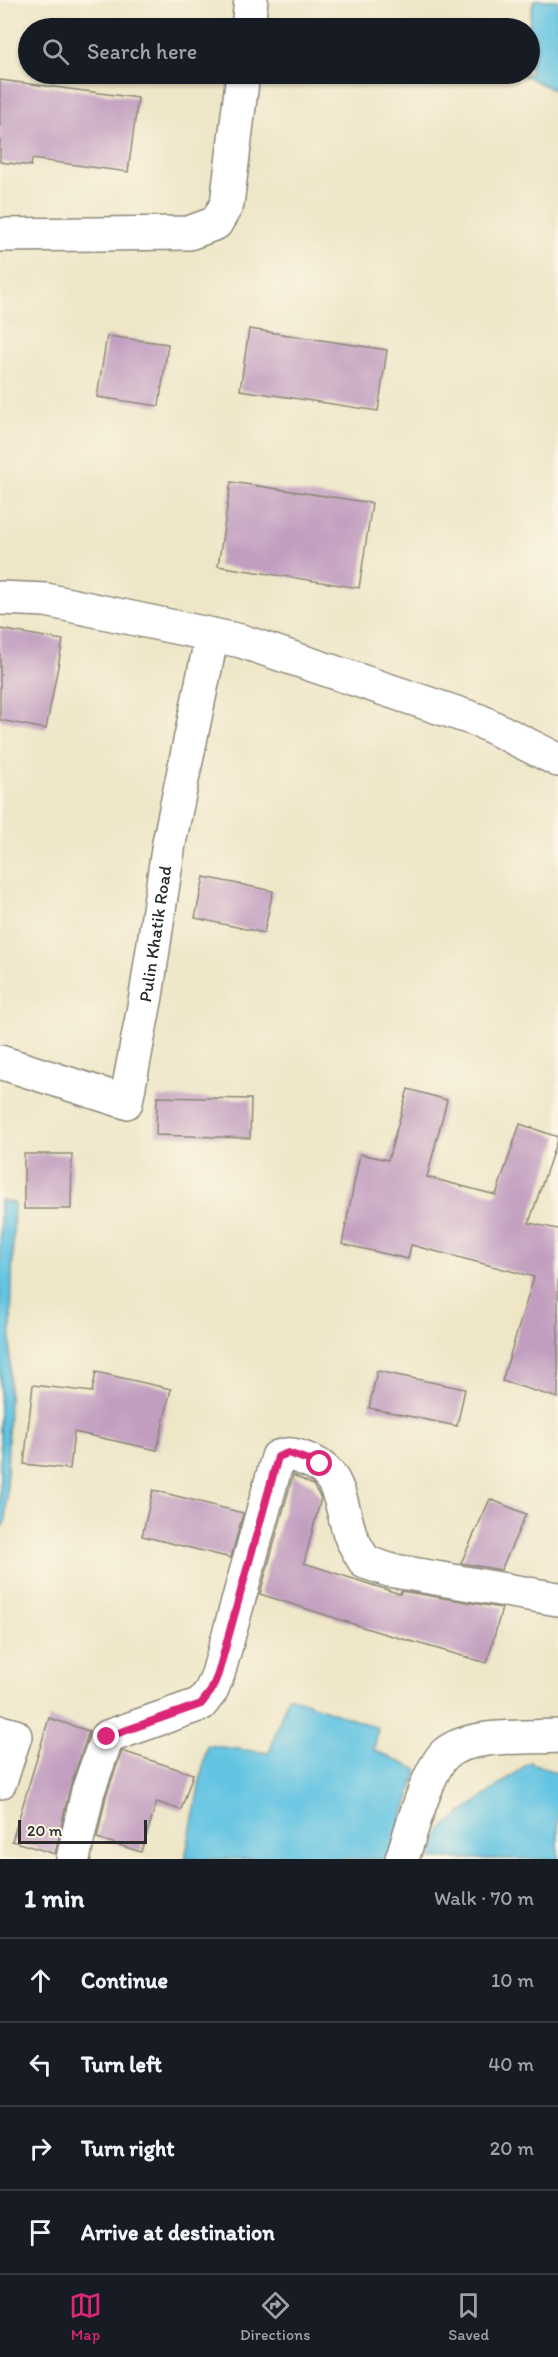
<!DOCTYPE html>
<html lang="en">
<head>
<meta charset="utf-8">
<style>
	body { margin:0; font-family:Itim,sans-serif; background:#242831; color:#f1f3f6 }
	.scale { position:absolute; left:18px; bottom:15px; width:129px; box-sizing:border-box; padding-left:6px; border:3px solid #2b2b2b; border-top:0; font-size:16px; line-height:21px; white-space:nowrap; color:#2b2b2b; -webkit-text-stroke:4px #fcf5e5; paint-order:stroke }
	.stop { position:absolute; width:18px; height:18px; margin:-14px; border:4px solid #db2777; border-radius:50%; background:#fff }
	.stop.end { background:#db2777; border-color:#fff; box-shadow:0 2px 6px #0008 }
	.list { margin:0; padding:0; list-style:none }
	h2 { display:flex; justify-content:space-between; align-items:center; height:78px; margin:0; padding:0 24px; font-size:26px }
	h2 small { font-size:20px; font-weight:400; color:#9ea1a6 }
	.list li { display:grid; grid-template-columns:39px 1fr auto; gap:18px; align-items:center; box-sizing:border-box; height:84px; padding:0 24px; border-top:2px solid #363941 }
	.list b { display:block; font-size:22px; white-space:nowrap }
	.list em { font-size:20px; font-style:normal; color:#9ea1a6 }
	.icon { flex:none; width:33px; height:33px; fill:none; stroke:currentColor; stroke-width:2; stroke-linecap:round; stroke-linejoin:round }
	.map { position:relative; flex:none; width:558px; height:1859px; overflow:hidden }
	.search { position:absolute; background:#171b24; box-shadow:0 2px 4px #0004; left:18px; right:18px; top:18px; height:66px; display:flex; align-items:center; gap:15px; box-sizing:border-box; padding:0 21px; border-radius:33px; color:#9ea1a6; font-size:22px }
	.sheet { height:414px; background:#171b24 }
	nav { display:flex; justify-content:space-around; align-items:center; box-sizing:border-box; height:84px; border-top:2px solid #363941; background:#171b24; font-size:16px; color:#9ea1a6 }
	nav a { display:grid; justify-items:center; gap:3px }
	nav .on { color:#db2777 }
	.map>svg:first-child { display:block }
	.water { fill:#64c4e2; stroke:#487886; stroke-width:1.5 }
	.building { fill:#c19dbf }
	.lines { fill:none; stroke-linecap:round; stroke-linejoin:round }
	.minor-casing { stroke:#8c8879; stroke-width:36 }
	.minor { stroke:#fff; stroke-width:33 }
	.route { stroke:#db2777; stroke-width:8 }
	.labels { text-anchor:middle; stroke-width:5; stroke-linejoin:round; paint-order:stroke }
	.street-label { font-size:18px; fill:#2b2b2b; stroke:#fcf5e5 }
</style>
</head>
<body>
<div class="map">
<svg width="558" height="1859" viewBox="0 0 558 1859">
	<rect width="100%" height="100%" fill="#fcf5e5"/>
	<filter id="ink" filterUnits="userSpaceOnUse"><feTurbulence type="fractalNoise" baseFrequency=".0167" numOctaves="2"/><feDisplacementMap in="SourceGraphic" scale="12" xChannelSelector="R" yChannelSelector="G"/><feConvolveMatrix kernelMatrix="1 2 1 2 8 2 1 2 1" color-interpolation-filters="sRGB"/></filter>
	<filter id="wash" filterUnits="userSpaceOnUse"><feTurbulence type="fractalNoise" baseFrequency=".008" numOctaves="4" result="noise"/><feDisplacementMap in="SourceGraphic" scale="24" xChannelSelector="R" yChannelSelector="G"/><feGaussianBlur stdDeviation="1.35" result="paint"/><feColorMatrix in="noise" values="0 0 0 0 0 0 0 0 0 0 0 0 0 0 0 0 0 1.4 0 .05"/><feComposite in="paint" operator="in"/></filter>
	<g filter="url(#wash)">
		<rect width="100%" height="100%" fill="#eee6c7"/>
		<g class="water">
			<path d="M 534,0 L 558,0 L 558,92 L 521,74 L 530,74 L 528,28 Z"/>
			<path d="M 0,1200 L 14,1203 L 6,1520 L 0,1530 Z"/>
			<path d="M 288,1696 L 378,1728 L 374,1750 L 418,1770 L 390,1859 L 185,1859 L 207,1745 L 269,1753 Z"/>
			<path d="M 530,1762 L 558,1774 L 558,1859 L 431,1859 L 441,1829 Z"/>
		</g>
		<g id="blocks">
			<g class="building">
				<path d="M 0,80 L 138,98 L 128,172 L 32,159 L 31,166 L 0,162 Z"/>
				<path d="M 249,329 L 387,350 L 378,411 L 240,390 Z"/>
				<path d="M 107,336 L 168,344 L 159,406 L 97,397 Z"/>
				<path d="M 231,482 L 372,503 L 359,588 L 218,566 Z"/>
				<path d="M 0,629 L 63,640 L 46,729 L 0,720 Z"/>
				<path d="M 204,877 L 273,891 L 264,933 L 195,918 Z"/>
				<path d="M 408,1089 L 447,1100 L 427,1177 L 496,1195 L 520,1124 L 558,1137 L 529,1223 L 558,1229 L 558,1398 L 502,1381 L 534,1277 L 411,1245 L 408,1259 L 342,1244 L 360,1154 L 388,1160 Z"/>
				<path d="M 157,1097 L 251,1099 L 250,1138 L 156,1135 Z"/>
				<path d="M 24,1154 L 72,1154 L 71,1209 L 24,1209 Z"/>
				<path d="M 377,1371 L 465,1389 L 457,1426 L 369,1408 Z"/>
				<path d="M 96,1372 L 171,1389 L 157,1450 L 74,1432 L 70,1469 L 24,1464 L 33,1385 L 92,1392 Z"/>
				<path d="M 293,1475 L 313,1485 L 321,1498 L 304,1563 L 400,1594 L 401,1591 L 502,1608 L 487,1663 L 375,1631 L 260,1594 Z"/>
				<path d="M 153,1490 L 243,1513 L 231,1558 L 142,1536 Z"/>
				<path d="M 490,1499 L 526,1514 L 501,1570 L 461,1563 Z"/>
				<path d="M 49,1718 L 89,1731 L 70,1787 L 55,1854 L 12,1841 Z"/>
				<path d="M 122,1751 L 193,1774 L 181,1810 L 157,1802 L 141,1852 L 97,1838 L 106,1796 Z"/>
			</g>
		</g>
	</g>
	<g filter="url(#ink)">
		<use href="#blocks" fill-opacity="0" stroke="#8c8879" stroke-width="1.5"/>
		<g class="lines">
			<g class="minor-casing">
				<g id="minor">
					<path d="M 248,28 L 251,0"/>
					<path d="M 0,235 L 189,233 L 216,223 L 227,204 L 243,74"/>
					<path d="M 0,598 L 46,600 L 241,641 L 480,721 L 558,760"/>
					<path id="s1" d="M 0,1062 L 126,1102 L 146,996 L 169,843 L 212,635"/>
					<path d="M 0,1732 L 15,1736 L 0,1782"/>
					<path d="M 73,1859 L 88,1791 L 107,1737 L 201,1704 L 211,1691 L 218,1674 L 278,1457 C 289,1453 294,1455 305,1459 C 342,1472 339,1501 350,1534 C 353,1543 360,1553 365,1562 L 389,1570 L 558,1599"/>
					<path d="M 402,1859 C 410,1835 428,1768 446,1753 C 471,1733 527,1738 558,1736"/>
				</g>
			</g>
			<use href="#minor" class="minor"/>
		</g>
	</g>
	<g class="lines" filter="url(#ink)">
		<path class="route" d="M 107,1737 L 201,1704 L 211,1691 L 218,1674 L 278,1457 L 288,1453 L 320,1464"/>
	</g>
	<g class="labels">
		<g class="street-label">
			<text dy="6" stroke="none"><textPath href="#s1" startOffset="303">Pulin Khatik Road</textPath></text>
		</g>
	</g>
</svg>
<div class="scale">20 m</div>
<div class="stop" style="left:320px;top:1464px"></div>
<div class="stop end" style="left:107px;top:1737px"></div>
<div class="search"><svg class="icon" aria-label="search" viewBox="0 0 24 24"><circle cx="10" cy="10" r="6"/><path d="M15 15l6 6"/></svg>Search here</div>
</div>
<section class="sheet">
<h2>1 min<small>Walk · 70 m</small></h2>
<ul class="list">
<li><svg class="icon" aria-label="ahead" viewBox="0 0 24 24"><path d="M12 20V5M6 11l6-6 6 6"/></svg><div><b>Continue</b></div><em>10 m</em></li>
<li><svg class="icon" aria-label="left" viewBox="0 0 24 24"><path d="M17 20v-9H6M10 6l-5 5 5 5"/></svg><div><b>Turn left</b></div><em>40 m</em></li>
<li><svg class="icon" aria-label="right" viewBox="0 0 24 24"><path d="M7 20v-9h11M14 6l5 5-5 5"/></svg><div><b>Turn right</b></div><em>20 m</em></li>
<li><svg class="icon" aria-label="arrive" viewBox="0 0 24 24"><path d="M6 21V4h12l-3 4 3 4H6"/></svg><div><b>Arrive at destination</b></div></li>
</ul>
</section>
<nav>
<a class="on"><svg class="icon" aria-label="map" viewBox="0 0 24 24"><path d="M3 6l6-2 6 2 6-2v14l-6 2-6-2-6 2zM9 4v14M15 6v14"/></svg>Map</a>
<a><svg class="icon" aria-label="directions" viewBox="0 0 24 24"><path d="M12 3l9 9-9 9-9-9zM9 14v-3h6M13 9l2 2-2 2"/></svg>Directions</a>
<a><svg class="icon" aria-label="saved" viewBox="0 0 24 24"><path d="M7 4h10v16l-5-4-5 4z"/></svg>Saved</a>
</nav>
</body>
</html>
